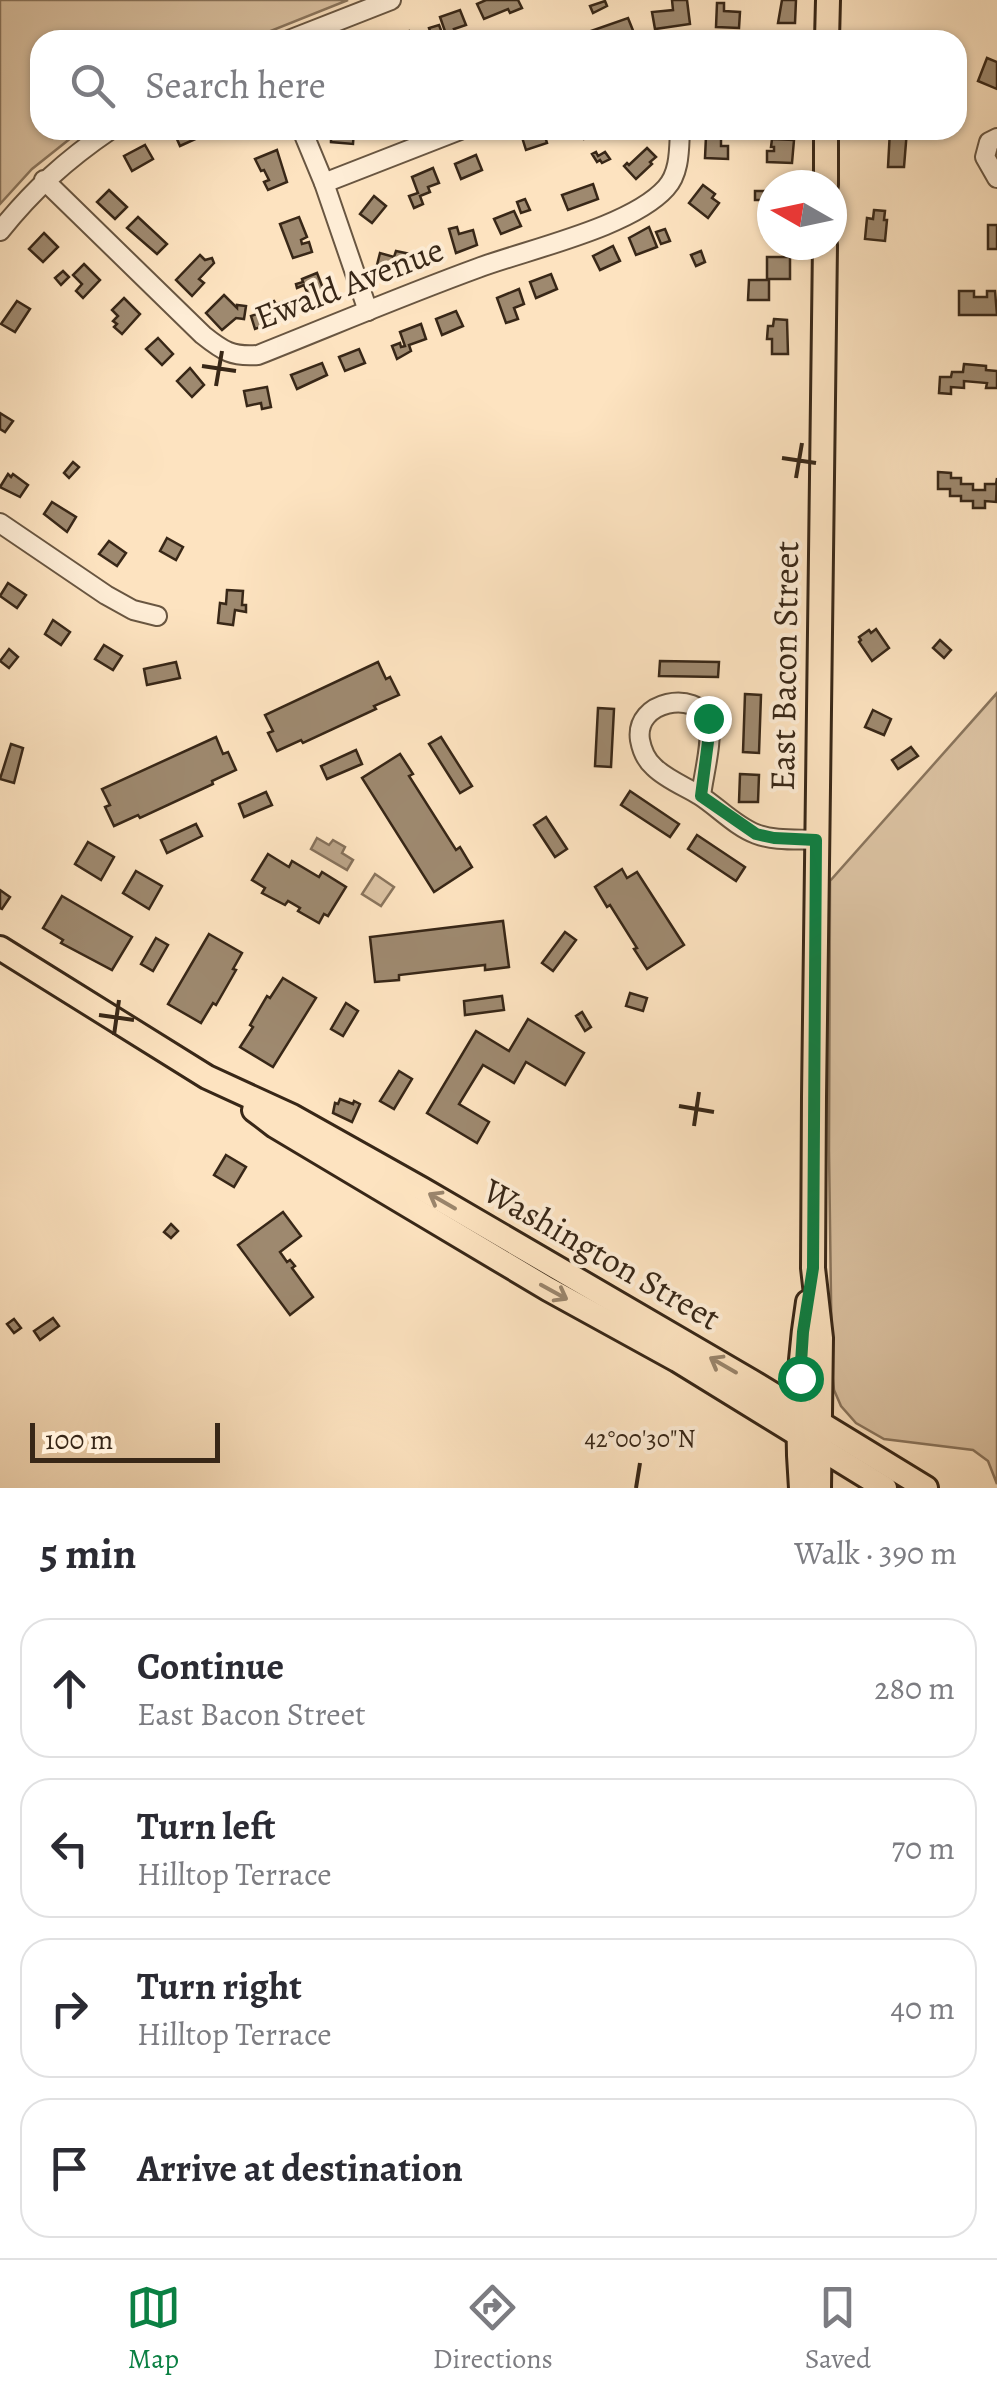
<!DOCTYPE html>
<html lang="en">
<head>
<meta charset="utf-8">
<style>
	body { margin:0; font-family:Alegreya,serif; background:#f7f7f7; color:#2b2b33 }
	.compass { position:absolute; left:757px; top:170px; width:90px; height:90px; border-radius:50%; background:#fff; box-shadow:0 2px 8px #0004; rotate:279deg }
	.scale { position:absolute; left:30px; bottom:25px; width:190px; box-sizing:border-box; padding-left:10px; border:5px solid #382717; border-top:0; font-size:28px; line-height:35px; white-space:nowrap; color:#382717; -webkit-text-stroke:8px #feedd6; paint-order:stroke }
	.stop { position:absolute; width:30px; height:30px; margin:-22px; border:8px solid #0b8043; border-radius:50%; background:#fff }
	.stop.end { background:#0b8043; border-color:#fff; box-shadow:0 2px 10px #0008 }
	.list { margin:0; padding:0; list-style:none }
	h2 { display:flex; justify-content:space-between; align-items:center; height:130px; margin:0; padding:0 40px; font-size:42px }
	h2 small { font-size:32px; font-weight:400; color:#7c7c81 }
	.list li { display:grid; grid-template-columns:65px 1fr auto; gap:30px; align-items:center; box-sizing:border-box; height:140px; margin:0 20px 20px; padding:0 20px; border:2px solid #e1e1e2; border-radius:30px }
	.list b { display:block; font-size:38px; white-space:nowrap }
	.list p { margin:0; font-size:32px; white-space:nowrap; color:#7c7c81 }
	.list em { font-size:32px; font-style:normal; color:#7c7c81 }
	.icon { flex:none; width:55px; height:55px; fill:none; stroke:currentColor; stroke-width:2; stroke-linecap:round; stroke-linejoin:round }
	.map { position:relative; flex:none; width:997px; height:1488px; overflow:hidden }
	.search { position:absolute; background:#fff; box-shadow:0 2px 8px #0004; left:30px; right:30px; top:30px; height:110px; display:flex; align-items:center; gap:25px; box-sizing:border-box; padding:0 35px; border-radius:30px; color:#7c7c81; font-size:38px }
	.sheet { height:770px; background:#fff }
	nav { display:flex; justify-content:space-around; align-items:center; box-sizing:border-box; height:140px; border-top:2px solid #e1e1e2; background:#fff; font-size:28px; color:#7c7c81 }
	nav a { display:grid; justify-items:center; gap:5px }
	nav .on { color:#0b8043 }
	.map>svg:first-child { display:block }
	.green { fill:#dcc3a3; stroke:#8a755d; stroke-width:2.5 }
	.water { fill:#baa387; stroke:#86715a; stroke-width:2.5 }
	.building { fill:#9e896f; stroke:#382717; stroke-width:2.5 }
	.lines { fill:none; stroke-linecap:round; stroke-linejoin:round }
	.minor-casing { stroke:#695641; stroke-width:22 }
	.major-casing { stroke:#382717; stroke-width:28 }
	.minor { stroke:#feedd6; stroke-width:18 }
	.major { stroke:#fde3c0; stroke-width:22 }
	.oneway { stroke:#9a856c }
	.route { stroke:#0b8043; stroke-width:12 }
	.ticks { fill:none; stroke:#382717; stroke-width:4 }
	.labels { text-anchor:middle; stroke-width:8; stroke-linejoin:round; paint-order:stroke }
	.street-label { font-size:35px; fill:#382717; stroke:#feedd6 }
	.ticks-label { font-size:25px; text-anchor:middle; fill:#382717; stroke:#feedd6; stroke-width:8; stroke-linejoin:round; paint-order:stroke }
</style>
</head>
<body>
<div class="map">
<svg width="997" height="1488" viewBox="0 0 997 1488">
	<rect width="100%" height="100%" fill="#fde3c0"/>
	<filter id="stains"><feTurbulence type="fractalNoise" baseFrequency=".002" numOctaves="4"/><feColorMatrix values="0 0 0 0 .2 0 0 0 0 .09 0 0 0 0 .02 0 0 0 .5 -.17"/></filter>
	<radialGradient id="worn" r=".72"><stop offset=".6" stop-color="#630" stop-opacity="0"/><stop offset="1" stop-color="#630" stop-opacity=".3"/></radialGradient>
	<g class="green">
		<path d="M 0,0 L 348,0 L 248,40 L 40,40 L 40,130 L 81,130 L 32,169 L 0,204 Z"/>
		<path d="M 997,693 L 997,1484 L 988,1461 L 973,1450 L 884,1439 L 856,1423 L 841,1406 L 834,1390 L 832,1372 L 829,1150 L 830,881 Z"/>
		<path d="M 375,874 L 394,887 L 381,906 L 362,894 Z"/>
	</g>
	<path class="water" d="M 317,838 L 329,845 L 333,840 L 345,847 L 342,853 L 353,860 L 347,870 L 311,849 Z"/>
	<g class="building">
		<path d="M 486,0 L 518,0 L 522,8 L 510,13 L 508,9 L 484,19 L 477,4 Z"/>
		<path d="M 672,0 L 687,0 L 690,24 L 655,29 L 652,12 L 673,10 Z"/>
		<path d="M 782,0 L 796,0 L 795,23 L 778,23 Z"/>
		<path d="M 605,1 L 607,6 L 593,13 L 590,6 Z"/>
		<path d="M 717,3 L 724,3 L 724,11 L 740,12 L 739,28 L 716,27 Z"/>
		<path d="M 460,10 L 466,25 L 454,29 L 456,33 L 447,37 L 440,17 Z"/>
		<path d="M 628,18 L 634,33 L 613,40 L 591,40 L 588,32 Z"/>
		<path d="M 439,25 L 444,38 L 433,40 L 429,28 Z"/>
		<path d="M 409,31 L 413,40 L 381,40 L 394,35 L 394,37 Z"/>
		<path d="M 987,58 L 997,62 L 997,89 L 978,81 Z"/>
		<path d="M 173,130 L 202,130 L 204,135 L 180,146 Z"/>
		<path d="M 331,130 L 354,130 L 353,144 L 331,142 Z"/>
		<path d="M 533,130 L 543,130 L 547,143 L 526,150 L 521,134 Z"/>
		<path d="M 564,130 L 598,130 L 599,133 L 584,139 L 581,132 L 567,137 Z"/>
		<path d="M 890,130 L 907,130 L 904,167 L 888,167 Z"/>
		<path d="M 706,136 L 721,136 L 721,146 L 728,146 L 728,159 L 705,158 Z"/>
		<path d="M 772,139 L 794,140 L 792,163 L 767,162 L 767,151 L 774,151 L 774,147 L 771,147 Z"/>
		<path d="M 145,145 L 153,159 L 132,171 L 124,156 Z"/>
		<path d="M 647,148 L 656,157 L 650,162 L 652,164 L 636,179 L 624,166 L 627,163 L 629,165 Z"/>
		<path d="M 277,150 L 287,182 L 268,190 L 264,182 L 269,180 L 264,170 L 261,171 L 255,159 Z"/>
		<path d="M 596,152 L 598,156 L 605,152 L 610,159 L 602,163 L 600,160 L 597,162 L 592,154 Z"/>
		<path d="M 476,155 L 482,170 L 461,179 L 455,164 Z"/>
		<path d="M 433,168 L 439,183 L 428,187 L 430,192 L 420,196 L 423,204 L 414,208 L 409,196 L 418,193 L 412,177 Z"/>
		<path d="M 593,184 L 598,199 L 568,210 L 562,195 Z"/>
		<path d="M 703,185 L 715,194 L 712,198 L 719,203 L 708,218 L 689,203 Z"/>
		<path d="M 109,190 L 127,207 L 115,219 L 97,202 Z"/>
		<rect x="755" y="191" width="13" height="9"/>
		<path d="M 374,196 L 386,206 L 372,223 L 360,214 Z"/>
		<path d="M 525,199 L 530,210 L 521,213 L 517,202 Z"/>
		<path d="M 874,210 L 885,211 L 884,220 L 887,220 L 885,241 L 865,239 L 867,218 L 873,219 Z"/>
		<path d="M 514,211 L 521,226 L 501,234 L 494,219 Z"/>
		<path d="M 138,217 L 167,244 L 157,254 L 127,228 Z"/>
		<path d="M 299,217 L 307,237 L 301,240 L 302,244 L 309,242 L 312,252 L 293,258 L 280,224 Z"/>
		<rect x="988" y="225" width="9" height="24"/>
		<path d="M 457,227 L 459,234 L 473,230 L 477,245 L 456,253 L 449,229 Z"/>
		<path d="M 649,227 L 657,247 L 636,255 L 629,238 Z"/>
		<path d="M 665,229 L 670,241 L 661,244 L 656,232 Z"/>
		<path d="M 44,233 L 58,247 L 43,262 L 29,249 Z"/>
		<path d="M 613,246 L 620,261 L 600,270 L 593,256 Z"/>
		<path d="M 396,251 L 415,255 L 412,268 L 399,265 L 397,274 L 376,269 L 380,253 L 394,257 Z"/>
		<path d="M 701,251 L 705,262 L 696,266 L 691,255 Z"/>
		<path d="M 200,255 L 205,260 L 212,258 L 214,263 L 199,279 L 204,283 L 192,296 L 176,280 Z"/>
		<path d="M 767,257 L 790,257 L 790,279 L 769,279 L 769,300 L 748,300 L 749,280 L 767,280 Z"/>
		<path d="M 84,264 L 100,280 L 83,298 L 76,291 L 82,284 L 73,275 Z"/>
		<path d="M 63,271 L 69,277 L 61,285 L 55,278 Z"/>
		<path d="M 317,273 L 328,301 L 313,307 L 304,285 L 297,288 L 296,284 L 303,282 L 302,279 Z"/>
		<path d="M 551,274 L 557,289 L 536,298 L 530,282 Z"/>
		<path d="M 519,289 L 524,304 L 514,308 L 518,319 L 506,323 L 497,298 Z"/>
		<path d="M 959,291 L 974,291 L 974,297 L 987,297 L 987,291 L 995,291 L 997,315 L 959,315 Z"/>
		<path d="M 224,295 L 237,308 L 237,305 L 246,306 L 244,319 L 236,318 L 222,330 L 206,313 Z"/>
		<path d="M 124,298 L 140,314 L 122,334 L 114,327 L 117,324 L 113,321 L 118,316 L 112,310 Z"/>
		<path d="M 17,301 L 30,309 L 15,332 L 1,324 Z"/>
		<path d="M 274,301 L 276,304 L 286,301 L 292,316 L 255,329 L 251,316 L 265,311 L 263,305 Z"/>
		<path d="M 456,311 L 463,326 L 442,335 L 436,319 Z"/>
		<path d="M 774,319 L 787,320 L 788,354 L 772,354 L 772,339 L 767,339 L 768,326 L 773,326 Z"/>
		<path d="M 421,324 L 426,339 L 409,345 L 411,351 L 397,359 L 392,346 L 400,343 L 401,347 L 405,346 L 400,332 Z"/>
		<path d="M 158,338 L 173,354 L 162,365 L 146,349 Z"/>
		<path d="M 359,349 L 365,363 L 345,371 L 339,357 Z"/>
		<path d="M 322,363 L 327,375 L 297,389 L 291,375 Z"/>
		<path d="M 964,364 L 986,366 L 986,370 L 997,371 L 997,388 L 986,388 L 987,383 L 964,381 L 964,388 L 951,387 L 951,394 L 939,393 L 940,377 L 951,377 L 952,372 L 963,372 Z"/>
		<path d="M 190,368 L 204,385 L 192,397 L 177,381 Z"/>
		<path d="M 267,387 L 271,407 L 262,409 L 261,403 L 247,406 L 244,391 Z"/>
		<path d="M 0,413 L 13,421 L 5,432 L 0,429 Z"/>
		<path d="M 73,462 L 79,467 L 69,478 L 64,473 Z"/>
		<path d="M 938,472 L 951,473 L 951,478 L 961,478 L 961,484 L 973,484 L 973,490 L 985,490 L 985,484 L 996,484 L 997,478 L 996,502 L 985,501 L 985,508 L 973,508 L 973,501 L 961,501 L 961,496 L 950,496 L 950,489 L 938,489 Z"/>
		<path d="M 8,474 L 11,477 L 13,474 L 28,485 L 20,497 L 0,487 Z"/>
		<path d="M 52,502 L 76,517 L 67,532 L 44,514 Z"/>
		<path d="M 167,538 L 183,547 L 176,560 L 160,551 Z"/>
		<path d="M 109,541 L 126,553 L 117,566 L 99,554 Z"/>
		<path d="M 8,583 L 26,595 L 17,608 L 0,596 Z"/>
		<path d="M 227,590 L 243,591 L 242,605 L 246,605 L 246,612 L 235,610 L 233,625 L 218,623 L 220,603 L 226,604 Z"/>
		<path d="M 53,620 L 70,632 L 61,645 L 45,634 Z"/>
		<path d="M 876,629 L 889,648 L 872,661 L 859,642 L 861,640 L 859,637 L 869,630 L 871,633 Z"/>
		<path d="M 940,640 L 951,650 L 944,658 L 933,648 Z"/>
		<path d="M 104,645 L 122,656 L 113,670 L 95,659 Z"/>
		<path d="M 9,649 L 18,657 L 9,668 L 0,661 Z"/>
		<path d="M 660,661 L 719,662 L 718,677 L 659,676 Z"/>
		<path d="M 176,662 L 180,678 L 147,685 L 144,669 Z"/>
		<path d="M 378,662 L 386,679 L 390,677 L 399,695 L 374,706 L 376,709 L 303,743 L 301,740 L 277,751 L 268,733 L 273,731 L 265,715 Z"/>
		<path d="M 745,694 L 761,695 L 759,753 L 743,752 Z"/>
		<path d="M 598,708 L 614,709 L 611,767 L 595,766 Z"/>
		<path d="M 873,710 L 891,719 L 884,735 L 865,727 Z"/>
		<path d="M 216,737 L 223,754 L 228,752 L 236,770 L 212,781 L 213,784 L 140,818 L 138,815 L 114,826 L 105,807 L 110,805 L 102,789 Z"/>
		<path d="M 441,737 L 472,786 L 460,793 L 429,744 Z"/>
		<path d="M 11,744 L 23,748 L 14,783 L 0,779 Z"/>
		<path d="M 911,747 L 918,756 L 898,769 L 892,760 Z"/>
		<path d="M 356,750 L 362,764 L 327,779 L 321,766 Z"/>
		<path d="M 400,754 L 413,774 L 409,776 L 456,850 L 460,847 L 472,867 L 434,892 L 362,778 Z"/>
		<path d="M 740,774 L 759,775 L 758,802 L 739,802 Z"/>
		<path d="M 630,791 L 679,824 L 670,837 L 621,805 Z"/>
		<path d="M 266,792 L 272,805 L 244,817 L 239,804 Z"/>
		<path d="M 546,817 L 567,849 L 555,857 L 534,825 Z"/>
		<path d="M 196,824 L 202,836 L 167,853 L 161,840 Z"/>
		<path d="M 697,835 L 745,867 L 736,881 L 688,849 Z"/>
		<path d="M 88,842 L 114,857 L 101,880 L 75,864 Z"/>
		<path d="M 268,854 L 289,867 L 292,861 L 319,877 L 322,872 L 346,887 L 328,916 L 324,914 L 319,923 L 298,911 L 300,908 L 288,901 L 285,905 L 262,893 L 265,888 L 252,880 Z"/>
		<path d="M 622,869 L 627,878 L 637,872 L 684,945 L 647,969 L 634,949 L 637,948 L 610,905 L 607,907 L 595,887 Z"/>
		<path d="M 136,871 L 162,886 L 149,909 L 123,893 Z"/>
		<path d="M 0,890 L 10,897 L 2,909 L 0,908 Z"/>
		<path d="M 62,896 L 132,937 L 112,970 L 61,943 L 63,940 L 43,928 Z"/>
		<path d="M 503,921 L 509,967 L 485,970 L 485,965 L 399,975 L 399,980 L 375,982 L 370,937 Z"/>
		<path d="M 565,932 L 576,940 L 553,971 L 542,963 Z"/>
		<path d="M 209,934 L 242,953 L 233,969 L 236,970 L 216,1005 L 213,1003 L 201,1023 L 168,1004 Z"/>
		<path d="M 156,938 L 168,945 L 153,971 L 141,964 Z"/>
		<path d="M 283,978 L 316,998 L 273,1067 L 240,1047 L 253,1027 L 250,1025 L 267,996 L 270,998 Z"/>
		<path d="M 630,993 L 647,998 L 643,1011 L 626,1006 Z"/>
		<path d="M 502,996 L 504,1010 L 465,1015 L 464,1001 Z"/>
		<path d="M 346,1003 L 358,1011 L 343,1036 L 331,1029 Z"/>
		<path d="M 582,1012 L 591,1027 L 585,1031 L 576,1016 Z"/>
		<path d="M 528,1019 L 584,1053 L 565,1085 L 526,1062 L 514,1083 L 483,1065 L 459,1104 L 489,1122 L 477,1143 L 427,1113 L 476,1031 L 509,1051 Z"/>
		<path d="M 399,1071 L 412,1079 L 394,1109 L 380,1101 Z"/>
		<path d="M 340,1099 L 353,1104 L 354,1101 L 360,1104 L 352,1122 L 333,1113 L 335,1103 L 338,1104 Z"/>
		<path d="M 226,1155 L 246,1167 L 234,1187 L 214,1175 Z"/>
		<path d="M 283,1212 L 301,1236 L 280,1252 L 287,1262 L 290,1260 L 295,1266 L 292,1268 L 313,1297 L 290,1315 L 238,1245 Z"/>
		<path d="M 171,1224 L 178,1231 L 171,1238 L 164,1232 Z"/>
		<path d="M 53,1318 L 59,1326 L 40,1340 L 34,1331 Z"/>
		<path d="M 14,1319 L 21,1328 L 14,1333 L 7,1324 Z"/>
	</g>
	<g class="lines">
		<g class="minor-casing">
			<g id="minor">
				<path d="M 289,40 L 391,0"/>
				<path d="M 302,130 L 324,183 L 368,311"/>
				<path d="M 997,138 L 989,142 L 985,157 L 997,178"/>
				<path d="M 44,180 L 203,335 C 223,351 232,357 258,355 C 331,326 404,295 478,268 C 529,249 631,227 666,188 C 680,173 679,149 680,130"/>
				<path d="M 324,183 L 460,130"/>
				<path d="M 0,231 C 33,190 66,160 110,130"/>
				<path d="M 0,523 L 106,595 L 133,610 L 157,616"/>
				<path d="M 701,796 C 703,777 714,737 708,720 C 697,690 634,700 640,740 C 642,751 646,760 654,767 C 666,779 684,786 699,795 C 718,807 735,826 756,834 C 774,841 797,839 817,840"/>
			</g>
		</g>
		<g class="major-casing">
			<g id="major">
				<path d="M 827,40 L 828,0"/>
				<path d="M 826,185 L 826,130"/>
				<path d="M 0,948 L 207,1077 L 292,1116 L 422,1189 L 751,1381 L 926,1488"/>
				<path d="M 254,1110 L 275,1126 L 409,1206 L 548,1289 L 677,1360 L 885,1488"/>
				<path d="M 801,1488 C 796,1426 798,1364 808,1302"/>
				<path d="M 819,1488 L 821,1338 L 813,1268 L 814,1097 L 825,245"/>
			</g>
		</g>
		<use href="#minor" class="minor"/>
		<use href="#major" class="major"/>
	</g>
	<defs><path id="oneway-shaft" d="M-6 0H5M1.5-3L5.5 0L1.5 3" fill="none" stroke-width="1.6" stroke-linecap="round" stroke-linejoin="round" transform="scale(2.5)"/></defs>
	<g class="oneway">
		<use href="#oneway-shaft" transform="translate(442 1201) rotate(-150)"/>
		<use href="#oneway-shaft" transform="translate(554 1292) rotate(29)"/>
		<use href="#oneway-shaft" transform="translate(723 1365) rotate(-150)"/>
	</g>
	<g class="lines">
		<path class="route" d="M 708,718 L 709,734 L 701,796 L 756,834 L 774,838 L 816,840 L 813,1268 L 803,1332 L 800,1378"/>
	</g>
	<path class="ticks" d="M 202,366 L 236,371M 216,386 L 222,351M 782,458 L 816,463M 796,478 L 802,443M 99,1015 L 134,1020M 114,1035 L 119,1000M 679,1106 L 714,1112M 694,1126 L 699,1092M 636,1488 L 640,1463"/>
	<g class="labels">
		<g class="street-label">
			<text transform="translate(349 283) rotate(-21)" y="12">Ewald Avenue</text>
			<text transform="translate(784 666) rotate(-89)" y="12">East Bacon Street</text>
			<text transform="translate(602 1254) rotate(30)" y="12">Washington Street</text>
		</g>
	</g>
	<g class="ticks-label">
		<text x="640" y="1447">42°00'30"N</text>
	</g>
	<rect width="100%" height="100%" filter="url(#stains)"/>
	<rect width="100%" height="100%" fill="url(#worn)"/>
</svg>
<svg class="compass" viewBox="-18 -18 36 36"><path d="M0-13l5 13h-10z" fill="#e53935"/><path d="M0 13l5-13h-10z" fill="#7c7c81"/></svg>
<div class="scale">100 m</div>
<div class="stop" style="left:800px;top:1378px"></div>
<div class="stop end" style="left:708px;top:718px"></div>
<div class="search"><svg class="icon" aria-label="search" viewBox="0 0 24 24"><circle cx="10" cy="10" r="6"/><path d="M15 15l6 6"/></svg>Search here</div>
</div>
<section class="sheet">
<h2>5 min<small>Walk · 390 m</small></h2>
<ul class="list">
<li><svg class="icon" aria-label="ahead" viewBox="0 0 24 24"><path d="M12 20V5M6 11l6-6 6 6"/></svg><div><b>Continue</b><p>East Bacon Street</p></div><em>280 m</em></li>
<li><svg class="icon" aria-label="left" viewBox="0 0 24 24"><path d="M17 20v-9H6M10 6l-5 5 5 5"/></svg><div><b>Turn left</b><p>Hilltop Terrace</p></div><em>70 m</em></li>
<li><svg class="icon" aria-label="right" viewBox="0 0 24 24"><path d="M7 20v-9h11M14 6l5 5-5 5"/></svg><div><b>Turn right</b><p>Hilltop Terrace</p></div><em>40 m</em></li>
<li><svg class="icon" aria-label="arrive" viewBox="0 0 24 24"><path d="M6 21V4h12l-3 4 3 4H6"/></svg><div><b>Arrive at destination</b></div></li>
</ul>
</section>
<nav>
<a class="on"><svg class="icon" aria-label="map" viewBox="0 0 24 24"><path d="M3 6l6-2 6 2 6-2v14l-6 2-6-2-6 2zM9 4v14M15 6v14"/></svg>Map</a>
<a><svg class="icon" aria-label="directions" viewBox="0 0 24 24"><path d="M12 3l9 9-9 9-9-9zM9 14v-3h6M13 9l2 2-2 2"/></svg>Directions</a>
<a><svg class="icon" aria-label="saved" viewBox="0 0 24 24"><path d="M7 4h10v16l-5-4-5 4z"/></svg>Saved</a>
</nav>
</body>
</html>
